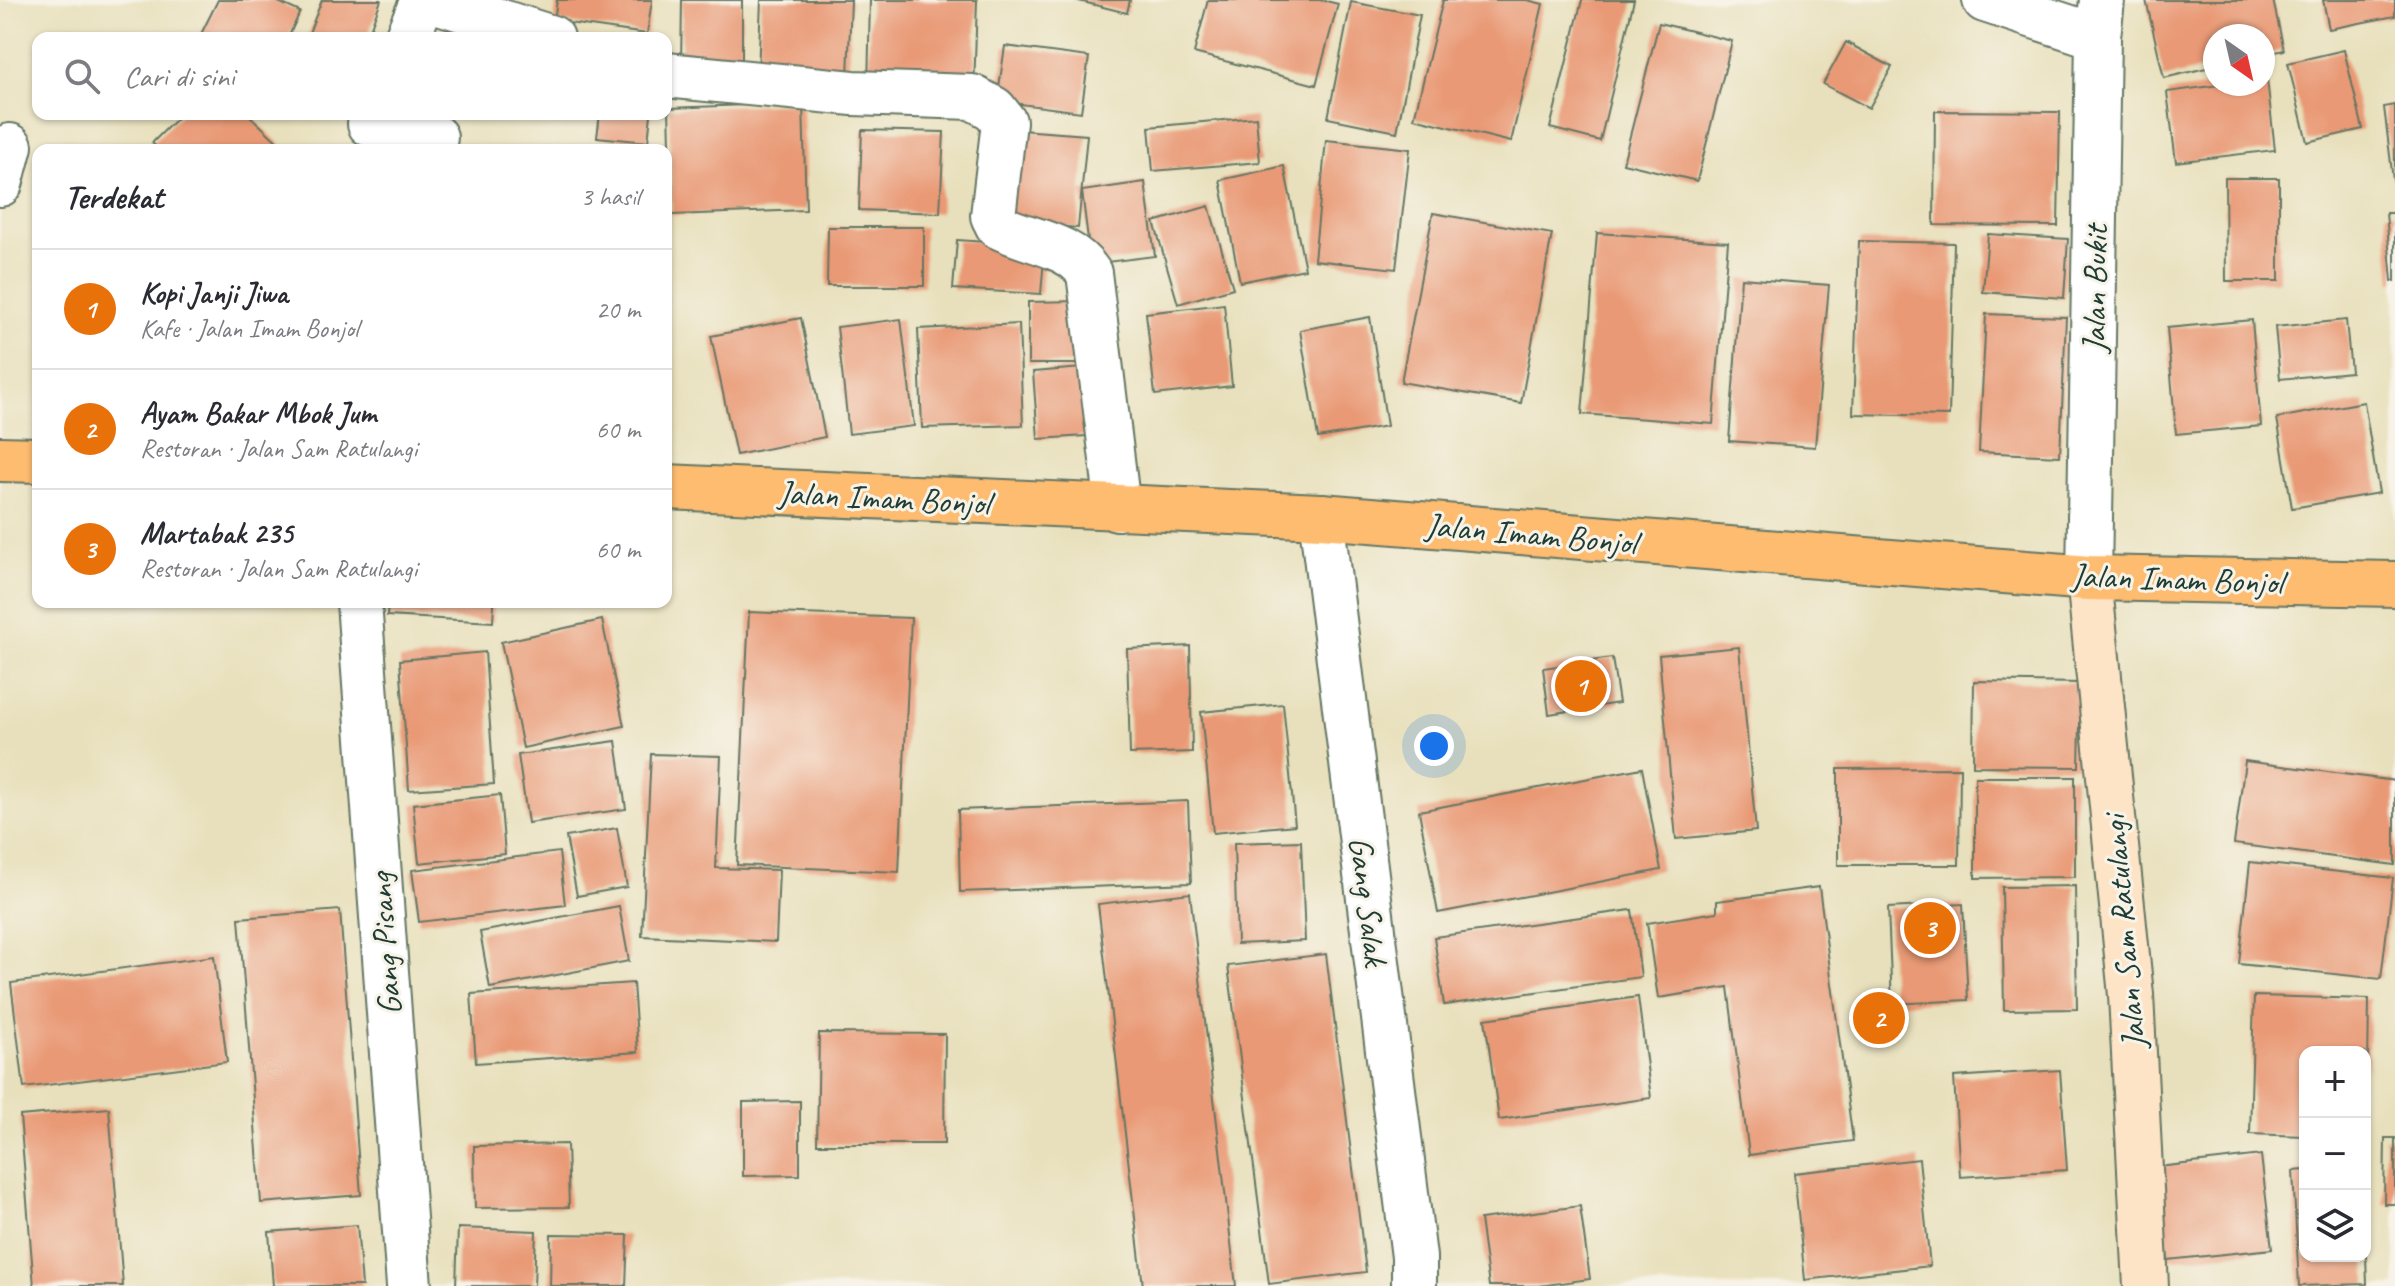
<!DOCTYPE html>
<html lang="id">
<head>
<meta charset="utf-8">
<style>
	body { margin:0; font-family:Caveat,sans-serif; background:#f7f7f7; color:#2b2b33 }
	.controls { position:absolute; right:24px; bottom:24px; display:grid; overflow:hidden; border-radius:16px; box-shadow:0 2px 6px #0004 }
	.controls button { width:72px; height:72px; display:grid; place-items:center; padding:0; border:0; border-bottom:2px solid #e1e1e2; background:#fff; color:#2b2b33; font:40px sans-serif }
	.compass { position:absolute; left:2203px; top:24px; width:72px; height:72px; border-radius:50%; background:#fff; box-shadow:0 2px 6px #0004; rotate:146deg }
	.you { position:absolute; left:1434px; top:746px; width:28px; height:28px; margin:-20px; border:6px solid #fff; border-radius:50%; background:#1a73e8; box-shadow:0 0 0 12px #1a73e833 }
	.badge { display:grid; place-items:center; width:52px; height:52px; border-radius:50%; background:#d1495b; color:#fff; font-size:26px; font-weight:700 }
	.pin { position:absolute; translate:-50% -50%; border:4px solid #fff; box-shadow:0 2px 8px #0006 }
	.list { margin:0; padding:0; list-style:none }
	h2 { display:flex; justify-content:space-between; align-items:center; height:104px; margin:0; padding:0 32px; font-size:34px }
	h2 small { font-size:26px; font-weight:400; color:#7c7c81 }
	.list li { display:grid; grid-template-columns:52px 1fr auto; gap:24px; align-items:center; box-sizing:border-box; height:120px; padding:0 32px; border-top:2px solid #e1e1e2 }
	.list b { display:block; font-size:30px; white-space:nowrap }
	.list p { margin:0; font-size:26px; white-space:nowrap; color:#7c7c81 }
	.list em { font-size:26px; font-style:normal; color:#7c7c81 }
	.icon { flex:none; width:44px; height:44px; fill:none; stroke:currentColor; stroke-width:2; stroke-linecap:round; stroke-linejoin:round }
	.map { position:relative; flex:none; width:2395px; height:1286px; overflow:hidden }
	.search { position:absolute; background:#fff; box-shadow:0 2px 6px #0004; left:32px; top:32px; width:640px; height:88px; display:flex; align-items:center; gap:20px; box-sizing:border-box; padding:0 28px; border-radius:16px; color:#7c7c81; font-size:30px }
	.panel { position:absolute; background:#fff; box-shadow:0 2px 6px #0004; left:32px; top:144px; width:640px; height:464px; border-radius:16px }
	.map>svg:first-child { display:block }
	.building { fill:#e99975 }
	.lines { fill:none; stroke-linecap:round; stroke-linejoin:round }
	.street-casing { stroke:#657664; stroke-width:48 }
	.secondary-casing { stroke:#657664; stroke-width:48 }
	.highway-casing { stroke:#657664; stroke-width:48 }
	.street { stroke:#fff; stroke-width:44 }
	.secondary { stroke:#fee4c6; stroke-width:44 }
	.highway { stroke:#fdbc70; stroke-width:44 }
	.labels { text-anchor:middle; stroke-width:6; stroke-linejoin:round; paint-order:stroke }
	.street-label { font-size:34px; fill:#1f3d34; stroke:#f7f3e8 }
</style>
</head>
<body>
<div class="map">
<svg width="2395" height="1286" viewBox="0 0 2395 1286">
	<rect width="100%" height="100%" fill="#f7f3e8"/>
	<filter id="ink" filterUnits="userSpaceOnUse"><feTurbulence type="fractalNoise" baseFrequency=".0125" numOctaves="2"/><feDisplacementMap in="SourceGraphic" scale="16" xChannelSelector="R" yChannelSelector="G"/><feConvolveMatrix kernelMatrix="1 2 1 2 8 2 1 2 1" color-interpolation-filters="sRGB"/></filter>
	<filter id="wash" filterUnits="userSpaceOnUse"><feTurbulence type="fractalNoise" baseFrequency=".006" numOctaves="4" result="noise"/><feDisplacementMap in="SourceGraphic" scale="32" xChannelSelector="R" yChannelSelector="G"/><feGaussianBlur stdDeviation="1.8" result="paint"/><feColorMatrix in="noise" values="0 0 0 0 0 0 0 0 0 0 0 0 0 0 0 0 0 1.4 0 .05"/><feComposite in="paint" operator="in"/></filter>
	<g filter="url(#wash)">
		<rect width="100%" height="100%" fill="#e8e0bc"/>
		<g id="blocks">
			<g class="building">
				<path d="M 218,0 L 274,0 L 300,12 L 288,38 L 199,38 Z"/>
				<path d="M 322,0 L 381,0 L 367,38 L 307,38 Z"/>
				<path d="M 557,0 L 652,0 L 647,34 L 554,21 Z"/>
				<path d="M 682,0 L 742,0 L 742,66 L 681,66 Z"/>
				<path d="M 761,0 L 851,0 L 848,77 L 758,74 Z"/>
				<path d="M 870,0 L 977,0 L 974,91 L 868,88 Z"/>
				<path d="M 1075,0 L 1130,0 L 1127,13 Z"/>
				<path d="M 1208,0 L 1322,0 L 1338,4 L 1316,85 L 1194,53 Z"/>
				<path d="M 1443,0 L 1527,0 L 1543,4 L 1511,142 L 1414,118 Z"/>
				<path d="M 1582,0 L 1634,0 L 1600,141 L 1550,128 Z"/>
				<path d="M 2146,0 L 2273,0 L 2284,50 L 2263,55 L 2263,36 L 2215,36 L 2215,66 L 2164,78 Z"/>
				<path d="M 2323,0 L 2395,0 L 2395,16 L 2329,29 Z"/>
				<path d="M 1351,2 L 1420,15 L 1397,132 L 1328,118 Z"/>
				<path d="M 1659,23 L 1732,41 L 1697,181 L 1623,163 Z"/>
				<path d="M 1846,42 L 1892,67 L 1869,108 L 1823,84 Z"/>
				<path d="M 1005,46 L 1089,57 L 1081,112 L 997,101 Z"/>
				<path d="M 2344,50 L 2363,129 L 2307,142 L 2288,63 Z"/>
				<path d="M 2263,79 L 2267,79 L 2275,150 L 2176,162 L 2167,92 L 2227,84 L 2263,84 Z"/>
				<path d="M 803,103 L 806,210 L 672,215 L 669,108 Z"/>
				<path d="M 2395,105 L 2395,180 L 2393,180 L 2384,107 Z"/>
				<path d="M 1935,111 L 2060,112 L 2058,226 L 1934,225 Z"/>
				<path d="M 181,114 L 248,114 L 281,145 L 277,150 L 160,150 L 152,143 Z"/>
				<path d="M 600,114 L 651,114 L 648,142 L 597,137 Z"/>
				<path d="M 1256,117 L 1260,162 L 1153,171 L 1149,127 Z"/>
				<path d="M 1006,129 L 1087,135 L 1078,228 L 997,221 Z"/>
				<path d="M 862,130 L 944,132 L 940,213 L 859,210 Z"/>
				<path d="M 1326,140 L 1410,149 L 1396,269 L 1314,260 Z"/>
				<path d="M 1284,166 L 1305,269 L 1240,282 L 1220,180 Z"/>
				<path d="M 2225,178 L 2279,178 L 2279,281 L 2226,281 Z"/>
				<path d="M 1145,182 L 1155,256 L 1091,264 L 1082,191 Z"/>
				<path d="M 1209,206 L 1233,288 L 1178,304 L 1154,222 Z"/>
				<path d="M 1433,213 L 1552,234 L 1521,403 L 1401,382 Z"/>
				<path d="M 2386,213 L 2395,213 L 2395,281 L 2392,281 Z"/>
				<path d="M 828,227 L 924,227 L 924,286 L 827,286 Z"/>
				<path d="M 1597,233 L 1728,242 L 1713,424 L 1582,414 Z"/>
				<path d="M 1988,234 L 2068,239 L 2064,298 L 1983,292 Z"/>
				<path d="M 957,240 L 1045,246 L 1041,294 L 953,289 Z"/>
				<path d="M 1859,241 L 1954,243 L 1949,416 L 1853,414 Z"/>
				<path d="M 1741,278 L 1829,285 L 1815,447 L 1729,441 Z"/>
				<path d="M 1082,301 L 1083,364 L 1028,364 L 1028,302 Z"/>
				<path d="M 1224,304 L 1232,386 L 1155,395 L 1146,313 Z"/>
				<path d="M 1986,314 L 2066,317 L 2060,456 L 1979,452 Z"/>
				<path d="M 1370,317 L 1387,426 L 1318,438 L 1300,330 Z"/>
				<path d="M 801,318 L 825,437 L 736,455 L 711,336 Z"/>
				<path d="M 901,319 L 914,426 L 849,434 L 837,327 Z"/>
				<path d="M 2252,320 L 2261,426 L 2176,434 L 2167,328 Z"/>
				<path d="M 2346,320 L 2351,372 L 2280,379 L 2275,327 Z"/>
				<path d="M 1019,324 L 1023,425 L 922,428 L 918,329 Z"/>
				<path d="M 1083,368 L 1087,436 L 1038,439 L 1033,372 Z"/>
				<path d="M 2364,402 L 2379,493 L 2292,508 L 2277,418 Z"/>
				<path d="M 388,602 L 494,602 L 493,622 L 387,616 Z"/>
				<path d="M 749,612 L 911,618 L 899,872 L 737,865 Z"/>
				<path d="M 602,620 L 624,726 L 523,748 L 501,642 Z"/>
				<path d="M 1190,646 L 1192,752 L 1130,754 L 1127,649 Z"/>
				<path d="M 1739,647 L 1756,831 L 1676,839 L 1659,655 Z"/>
				<path d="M 485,652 L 494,784 L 409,790 L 400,660 Z"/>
				<path d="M 1612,658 L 1619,703 L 1549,714 L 1543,668 Z"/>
				<path d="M 1974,681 L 2081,683 L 2079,767 L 1973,766 Z"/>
				<path d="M 1283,704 L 1295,825 L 1213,833 L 1201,712 Z"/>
				<path d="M 616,741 L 626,809 L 528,823 L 518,755 Z"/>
				<path d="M 651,754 L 721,756 L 716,868 L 779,870 L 776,942 L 642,936 Z"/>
				<path d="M 2245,761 L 2395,781 L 2395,865 L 2234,844 Z"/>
				<path d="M 1642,768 L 1661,870 L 1438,913 L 1419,811 Z"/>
				<path d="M 1960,768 L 1959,865 L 1838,865 L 1838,769 Z"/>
				<path d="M 1975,777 L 2075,777 L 2075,877 L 1975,878 Z"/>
				<path d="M 500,795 L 505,854 L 419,863 L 413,804 Z"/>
				<path d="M 1188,801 L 1191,883 L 960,892 L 958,810 Z"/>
				<path d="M 617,828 L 627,887 L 577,896 L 566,837 Z"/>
				<path d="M 1301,841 L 1305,941 L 1237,944 L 1234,843 Z"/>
				<path d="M 559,852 L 565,905 L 419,922 L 412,870 Z"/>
				<path d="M 2250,862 L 2393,878 L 2381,979 L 2239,964 Z"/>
				<path d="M 2075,886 L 2077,1009 L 2004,1010 L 2002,887 Z"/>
				<path d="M 1819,887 L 1853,1141 L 1749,1155 L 1728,987 L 1658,998 L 1647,923 L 1717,912 L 1717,901 Z"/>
				<path d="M 1190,893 L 1236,1286 L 1143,1286 L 1098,904 Z"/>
				<path d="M 1963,904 L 1968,1000 L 1892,1004 L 1888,908 Z"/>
				<path d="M 619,906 L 629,961 L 490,988 L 480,932 Z"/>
				<path d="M 340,910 L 361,1195 L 261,1203 L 239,918 Z"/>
				<path d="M 1632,910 L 1641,977 L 1444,1005 L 1434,937 Z"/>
				<path d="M 1326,954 L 1366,1272 L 1269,1284 L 1228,966 Z"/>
				<path d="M 214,956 L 227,1062 L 24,1088 L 11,983 Z"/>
				<path d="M 633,983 L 638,1052 L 476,1063 L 471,994 Z"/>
				<path d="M 2254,996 L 2369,999 L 2368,1071 L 2365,1052 L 2305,1052 L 2305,1136 L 2250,1134 Z"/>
				<path d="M 1638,997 L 1651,1098 L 1499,1120 L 1485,1019 Z"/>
				<path d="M 819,1033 L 945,1034 L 944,1144 L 817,1144 Z"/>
				<path d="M 2060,1070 L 2067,1170 L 1960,1177 L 1954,1077 Z"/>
				<path d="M 800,1101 L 800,1175 L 743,1176 L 743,1102 Z"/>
				<path d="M 109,1108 L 123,1286 L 34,1286 L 20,1116 Z"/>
				<path d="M 2385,1138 L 2395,1138 L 2395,1204 L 2384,1204 Z"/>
				<path d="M 567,1144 L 569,1207 L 475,1208 L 474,1146 Z"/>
				<path d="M 2261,1155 L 2272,1249 L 2168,1260 L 2159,1167 Z"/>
				<path d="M 1919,1159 L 1930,1266 L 1805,1280 L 1794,1173 Z"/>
				<path d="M 2305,1170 L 2305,1256 L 2366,1256 L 2367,1284 L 2299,1286 L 2293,1171 Z"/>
				<path d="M 1580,1206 L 1590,1279 L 1539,1286 L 1489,1286 L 1480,1219 Z"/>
				<path d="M 357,1225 L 362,1286 L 273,1286 L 269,1232 Z"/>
				<path d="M 458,1228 L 536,1231 L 534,1286 L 456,1286 Z"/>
				<path d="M 551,1234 L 628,1235 L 626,1286 L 550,1286 Z"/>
			</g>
		</g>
	</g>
	<g filter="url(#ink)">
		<use href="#blocks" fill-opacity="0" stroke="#657664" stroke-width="2"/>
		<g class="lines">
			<g class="street-casing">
				<g id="street">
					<path d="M 433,0 L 552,38"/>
					<path d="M 1985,0 L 2098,37"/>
					<path d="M 407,38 L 423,0"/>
					<path d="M 666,75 L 853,93 L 972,97 L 994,109 L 1004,122 L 993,216 L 998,226 C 1029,242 1069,243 1089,273 L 1118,508"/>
					<path d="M 374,114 L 370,124 L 435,137 L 433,150"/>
					<path d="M 0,184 L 10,146"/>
					<path d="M 1321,516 L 1414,1257 L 1414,1286"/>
					<path d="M 2089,578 L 2098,37 L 2102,0"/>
					<path d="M 359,602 L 409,1286"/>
				</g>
			</g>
			<g class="secondary-casing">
				<path id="secondary" d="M 2089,578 L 2131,995 L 2146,1286"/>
			</g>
			<g class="highway-casing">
				<g id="highway">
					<path d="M 0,459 L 38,460"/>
					<path d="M 666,487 L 1321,516 L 2089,578 L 2395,584"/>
				</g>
			</g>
			<use href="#street" class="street"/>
			<use href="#secondary" class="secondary"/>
			<use href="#highway" class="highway"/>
		</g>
	</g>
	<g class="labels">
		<g class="street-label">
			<text transform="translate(2094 289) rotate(-89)" y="12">Jalan Bukit</text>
			<text transform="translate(884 497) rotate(3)" y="12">Jalan Imam Bonjol</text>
			<text transform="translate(1531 533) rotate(5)" y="12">Jalan Imam Bonjol</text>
			<text transform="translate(2177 578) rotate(2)" y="12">Jalan Imam Bonjol</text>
			<text transform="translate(1369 901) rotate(83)" y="12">Gang Salak</text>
			<text transform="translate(2123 932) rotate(-95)" y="12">Jalan Sam Ratulangi</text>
			<text transform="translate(384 944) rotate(-94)" y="12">Gang Pisang</text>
		</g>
	</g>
</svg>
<div class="controls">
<button>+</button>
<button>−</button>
<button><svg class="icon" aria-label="layers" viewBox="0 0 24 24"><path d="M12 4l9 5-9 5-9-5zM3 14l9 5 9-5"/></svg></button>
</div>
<svg class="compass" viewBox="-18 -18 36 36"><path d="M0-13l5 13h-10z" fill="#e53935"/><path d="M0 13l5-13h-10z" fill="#7c7c81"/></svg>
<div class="you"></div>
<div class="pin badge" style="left:1581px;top:686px;background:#e8710a">1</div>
<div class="pin badge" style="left:1879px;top:1018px;background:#e8710a">2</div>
<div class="pin badge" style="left:1930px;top:928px;background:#e8710a">3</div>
<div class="search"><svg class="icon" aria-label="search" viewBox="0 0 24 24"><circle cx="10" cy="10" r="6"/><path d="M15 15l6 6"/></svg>Cari di sini</div>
<section class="panel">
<h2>Terdekat<small>3 hasil</small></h2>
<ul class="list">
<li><span class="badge" style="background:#e8710a">1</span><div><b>Kopi Janji Jiwa</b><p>Kafe · Jalan Imam Bonjol</p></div><em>20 m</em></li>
<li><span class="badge" style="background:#e8710a">2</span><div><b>Ayam Bakar Mbok Jum</b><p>Restoran · Jalan Sam Ratulangi</p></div><em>60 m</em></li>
<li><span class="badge" style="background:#e8710a">3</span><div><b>Martabak 235</b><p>Restoran · Jalan Sam Ratulangi</p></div><em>60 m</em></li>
</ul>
</section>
</div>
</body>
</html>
